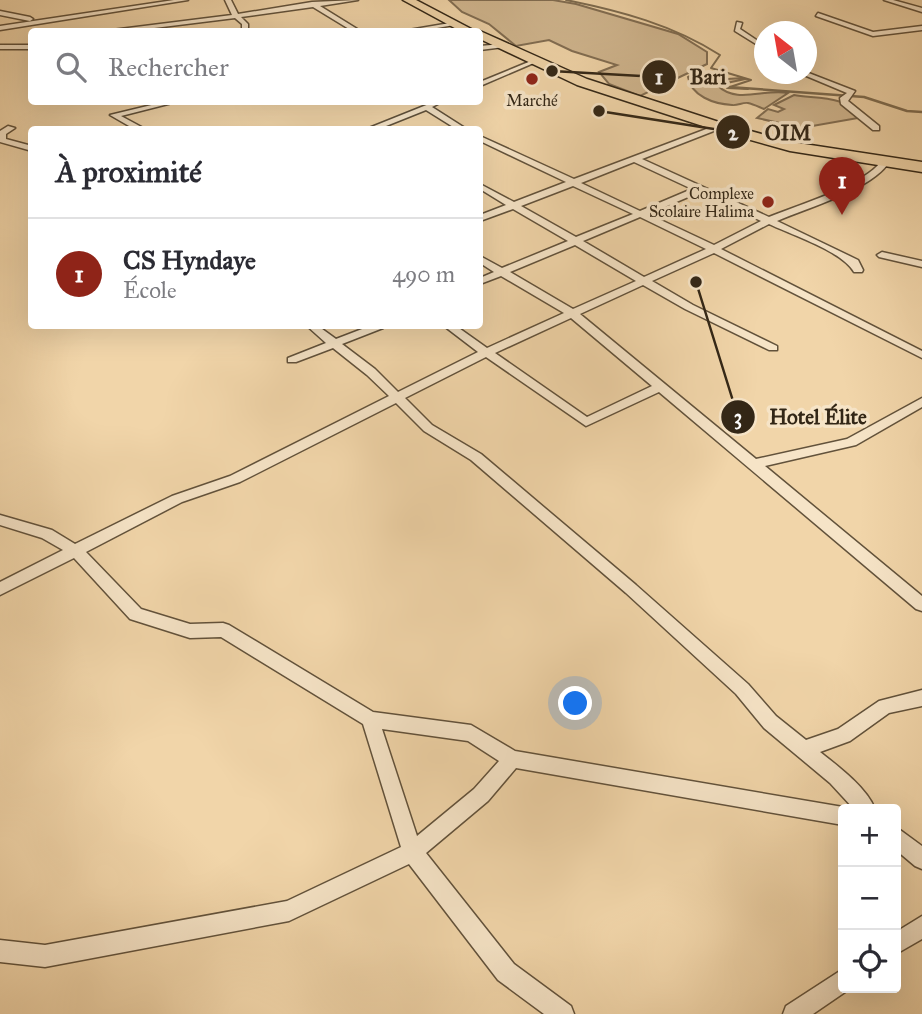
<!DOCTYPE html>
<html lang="fr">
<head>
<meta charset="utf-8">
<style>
	body { margin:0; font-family:"IM FELL Great Primer",serif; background:#f2f2f3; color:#2b2b33 }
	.controls { position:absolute; right:21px; bottom:21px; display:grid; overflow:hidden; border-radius:7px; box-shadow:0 7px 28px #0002 }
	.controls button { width:63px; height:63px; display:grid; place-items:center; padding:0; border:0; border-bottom:2px solid #e1e1e2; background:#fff; color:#2b2b33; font:35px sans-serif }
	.compass { position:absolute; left:754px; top:21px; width:63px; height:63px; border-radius:50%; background:#fff; box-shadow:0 7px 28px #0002; rotate:329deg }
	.you { position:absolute; left:576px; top:704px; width:24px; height:24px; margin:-18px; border:5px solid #fff; border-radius:50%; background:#1a73e8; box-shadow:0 0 0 10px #1a73e833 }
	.badge { display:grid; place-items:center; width:46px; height:46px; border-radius:50%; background:#8f2418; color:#fff; font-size:23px; font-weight:700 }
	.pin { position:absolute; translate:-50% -58px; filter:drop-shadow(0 2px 4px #0008) }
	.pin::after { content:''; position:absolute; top:37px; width:24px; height:21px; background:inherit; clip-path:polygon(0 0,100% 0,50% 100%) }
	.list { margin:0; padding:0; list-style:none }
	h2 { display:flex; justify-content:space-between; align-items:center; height:91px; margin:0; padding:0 28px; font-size:30px }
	h2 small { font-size:23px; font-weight:400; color:#7c7c81 }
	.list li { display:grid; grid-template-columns:46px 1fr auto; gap:21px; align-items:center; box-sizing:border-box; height:112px; padding:0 28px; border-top:2px solid #e1e1e2 }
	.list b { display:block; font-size:26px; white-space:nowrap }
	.list p { margin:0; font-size:23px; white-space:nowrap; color:#7c7c81 }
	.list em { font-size:23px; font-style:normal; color:#7c7c81 }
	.icon { flex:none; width:38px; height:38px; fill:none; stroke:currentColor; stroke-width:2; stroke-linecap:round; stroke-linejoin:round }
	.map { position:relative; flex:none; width:922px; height:1014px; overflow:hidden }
	.search { position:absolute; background:#fff; box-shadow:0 7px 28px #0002; left:28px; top:28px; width:455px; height:77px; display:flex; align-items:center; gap:18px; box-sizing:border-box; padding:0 24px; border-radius:7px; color:#7c7c81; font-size:26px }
	.panel { position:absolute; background:#fff; box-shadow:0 7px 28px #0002; left:28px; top:126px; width:455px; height:203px; border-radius:7px }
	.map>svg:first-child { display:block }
	.green { fill:#d1b790; stroke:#826e53; stroke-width:2 }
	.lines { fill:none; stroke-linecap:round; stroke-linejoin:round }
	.stream-far1 { stroke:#7e6c50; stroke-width:2 }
	.stream { stroke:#7e6c50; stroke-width:2.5 }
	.street-casing { stroke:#62523b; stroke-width:3 }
	.highway-casing { stroke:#322616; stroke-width:3 }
	.street { fill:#f6e4c7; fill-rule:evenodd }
	.highway { fill:#f1d5a9; fill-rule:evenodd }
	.poi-dot { fill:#8f2418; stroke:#f6e4c7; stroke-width:2.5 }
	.labels { text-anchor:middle; stroke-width:7; stroke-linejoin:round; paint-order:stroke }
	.far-poi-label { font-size:16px; fill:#322616; stroke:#f6e4c7 }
	.leader { fill:none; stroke:#322616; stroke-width:2.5 }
	.callout-dot { fill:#322616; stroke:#f6e4c7; stroke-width:2.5 }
	.mark-label { font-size:21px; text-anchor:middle; font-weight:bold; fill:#fff }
	.callout-label { font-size:21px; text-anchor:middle; font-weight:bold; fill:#322616; stroke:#f6e4c7; stroke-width:7; stroke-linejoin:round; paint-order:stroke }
</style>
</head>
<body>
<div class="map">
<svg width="922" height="1014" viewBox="0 0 922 1014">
	<rect width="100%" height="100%" fill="#f1d5a9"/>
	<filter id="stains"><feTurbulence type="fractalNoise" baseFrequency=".00286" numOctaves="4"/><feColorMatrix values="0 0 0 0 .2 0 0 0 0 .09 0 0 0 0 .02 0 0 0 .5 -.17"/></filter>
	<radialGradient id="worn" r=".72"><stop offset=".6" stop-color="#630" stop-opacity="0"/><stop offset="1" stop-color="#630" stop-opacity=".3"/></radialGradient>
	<g class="green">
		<path d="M 449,0 L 553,0 L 576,4 L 678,34 L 707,52 L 707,64 L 640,96 L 609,84 L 599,72 L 617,65 L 572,51 L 549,40 L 516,46 L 489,24 L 462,12 Z"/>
		<path d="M 698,71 L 727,79 L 743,78 L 745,79 L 717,85 C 737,105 764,88 788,93 L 764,109 C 759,107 753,104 748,103 C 743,102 737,106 732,105 C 714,104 691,96 688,77 Z"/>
		<path d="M 794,95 C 814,99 848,94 858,118 L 801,128 L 757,118 L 768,109 L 778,112 L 784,109 L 774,105 Z"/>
	</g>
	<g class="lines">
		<path class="stream-far1" d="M 566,0 C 621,11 673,25 720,55 L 711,68 L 751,80 L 727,88 L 748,89"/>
		<path class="stream" d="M 729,87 L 864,97 L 907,111 L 922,112"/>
		<g class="street-casing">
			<g id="street">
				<path d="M 174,0 L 188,0 L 0,30 L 0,26 Z"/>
				<path d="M 225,0 L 231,0 L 238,14 L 312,2 L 358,0 L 320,6 L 362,32 L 354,32 L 313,7 L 241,17 L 248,24 L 248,32 L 242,32 L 242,24 L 235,18 L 122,32 L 96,32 L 232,15 Z"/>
				<path d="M 884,0 L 893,0 L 922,8 L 922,12 Z"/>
				<path d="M 0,11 L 30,17 L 33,19 L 30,21 L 0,15 Z"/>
				<path d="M 818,13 L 873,32 L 922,26 L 922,30 L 873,36 L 816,16 Z"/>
				<path d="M 456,22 L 454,25 L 414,32 L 397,32 Z"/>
				<path d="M 737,22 L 742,23 L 740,29 L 764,45 L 764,49 L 735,31 Z"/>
				<path d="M 502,44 L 504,47 L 480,50 L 480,46 Z"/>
				<rect x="0" y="45" width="32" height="4"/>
				<path d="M 531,61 L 536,62 L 480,86 L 480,82 Z"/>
				<path d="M 806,72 L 855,91 L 848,101 L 879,126 L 879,130 L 873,130 L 841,104 L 840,98 L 847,93 L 804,75 L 803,74 Z"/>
				<path d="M 164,102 L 176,102 L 121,116 L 147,130 L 136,130 L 110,115 Z"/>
				<path d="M 434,102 L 442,102 L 432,107 L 468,130 L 458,130 L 426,110 L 376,130 L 364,130 Z"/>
				<path d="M 717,125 L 724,127 L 642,159 L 769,217 C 798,205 866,185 882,160 L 888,160 L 889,162 C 873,189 807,208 777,221 L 858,260 L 863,270 L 862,272 L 854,272 C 842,251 792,235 769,224 L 721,249 L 922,351 L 922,358 L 714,253 L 652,281 L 693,305 L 777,346 L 777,350 L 769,350 L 685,309 L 643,285 L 580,314 L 756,459 L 847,439 L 922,398 L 922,407 L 856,445 L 765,466 L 922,596 L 922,611 L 916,609 L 659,392 L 586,426 L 486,357 L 405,398 L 432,425 L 481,454 L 636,585 L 748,684 L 776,716 L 806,740 L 838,729 L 879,701 L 922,690 L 922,706 L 889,713 L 850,741 L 820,752 C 838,766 867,788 875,809 L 854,809 L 830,783 L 764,728 L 736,694 L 626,593 L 471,460 L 424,431 L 396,403 L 240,482 L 182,502 L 86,552 L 141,609 L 190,624 L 223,623 L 229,625 L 373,712 L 471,725 L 515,751 L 843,807 L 849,809 L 843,809 L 843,825 L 516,768 L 488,801 L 426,853 L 514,964 L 571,1006 L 574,1014 L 544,1014 L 498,980 L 409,864 L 289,921 L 45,967 L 0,962 L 0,940 L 45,945 L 287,901 L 401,847 L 363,724 L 221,637 L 190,638 L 130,619 L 74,558 L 0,595 L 0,582 L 63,550 L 42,538 L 0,525 L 0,515 L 52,530 L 75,544 L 172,496 L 230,476 L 389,396 L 367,375 L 333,348 L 296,362 L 288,362 L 288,358 L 326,343 L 307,326 L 318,326 L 336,339 L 370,326 L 384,326 L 383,328 L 342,344 L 375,369 L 398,392 L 478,352 L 444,326 L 456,326 L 487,348 L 564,313 L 501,276 L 480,284 L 480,278 L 494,272 L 480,263 L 480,256 L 502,268 L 568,241 L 513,209 L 480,221 L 480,215 L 506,205 L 480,189 L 480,184 L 514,202 L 566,182 L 480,141 L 480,136 L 574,179 ZM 634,162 L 692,189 L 640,211 L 581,183 ZM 573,186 L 633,214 L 576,237 L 521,206 ZM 700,192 L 761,221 L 714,245 L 648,214 ZM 640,217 L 706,249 L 644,277 L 583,241 ZM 575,245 L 636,281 L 573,309 L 510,272 ZM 571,318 L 652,386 L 587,417 L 495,353 ZM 382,729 L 468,741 L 499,761 L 474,789 L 417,836 Z"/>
				<path d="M 8,126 L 15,128 L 6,134 L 6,139 L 32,146 L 32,151 L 0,142 L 0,131 Z"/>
				<path d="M 882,252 L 922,261 L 922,267 L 879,257 L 877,255 Z"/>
				<path d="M 896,827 L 922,846 L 922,869 L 915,866 L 896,850 Z"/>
				<path d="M 922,916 L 922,939 L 896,954 L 896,932 Z"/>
				<path d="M 843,969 L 843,988 L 851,988 L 813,1014 L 783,1014 L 786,1006 Z"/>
			</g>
		</g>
		<g class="highway-casing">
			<g id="highway">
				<path d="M 403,0 L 416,0 L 477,32 L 462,32 Z"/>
				<path d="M 480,31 L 587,79 L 725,124 L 791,142 L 922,162 L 922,172 L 790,151 L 715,130 L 577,85 L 480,39 Z"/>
			</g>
		</g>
		<use href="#street" class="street"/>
		<use href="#highway" class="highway"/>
	</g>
	<g class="poi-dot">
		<circle cx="532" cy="79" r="7"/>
		<circle cx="768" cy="202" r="7"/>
	</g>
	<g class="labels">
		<g class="far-poi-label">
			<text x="532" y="106">Marché</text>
			<text x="754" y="199" text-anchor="end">Complexe<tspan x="754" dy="18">Scolaire Halima</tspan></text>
		</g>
	</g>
	<path class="leader" d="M552 71L659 77M599 111L733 132M696 282L738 417"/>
	<g class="callout-dot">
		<circle cx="552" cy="71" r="7"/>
		<circle cx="599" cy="111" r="7"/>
		<circle cx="696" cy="282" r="7"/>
		<circle cx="659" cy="77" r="18"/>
		<circle cx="733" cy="132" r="18"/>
		<circle cx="738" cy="417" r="18"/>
	</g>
	<g class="mark-label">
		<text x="659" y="84">1</text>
		<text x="733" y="140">2</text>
		<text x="738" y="424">3</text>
	</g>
	<g class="callout-label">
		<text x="708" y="84">Bari</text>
		<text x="788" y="140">OIM</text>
		<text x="818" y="424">Hotel Élite</text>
	</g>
	<rect width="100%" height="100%" filter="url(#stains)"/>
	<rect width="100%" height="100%" fill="url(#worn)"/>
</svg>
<div class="controls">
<button>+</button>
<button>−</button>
<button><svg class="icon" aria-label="locate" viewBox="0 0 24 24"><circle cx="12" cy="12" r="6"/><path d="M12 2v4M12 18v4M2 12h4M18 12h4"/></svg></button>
</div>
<svg class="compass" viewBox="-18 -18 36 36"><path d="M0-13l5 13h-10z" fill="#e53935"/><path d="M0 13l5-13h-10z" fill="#7c7c81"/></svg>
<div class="you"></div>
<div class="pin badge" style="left:842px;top:215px">1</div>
<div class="search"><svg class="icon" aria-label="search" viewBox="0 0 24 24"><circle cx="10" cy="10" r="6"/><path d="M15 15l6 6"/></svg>Rechercher</div>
<section class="panel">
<h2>À proximité<small></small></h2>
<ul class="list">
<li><span class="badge">1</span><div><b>CS Hyndaye</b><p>École</p></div><em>490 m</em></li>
</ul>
</section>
</div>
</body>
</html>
